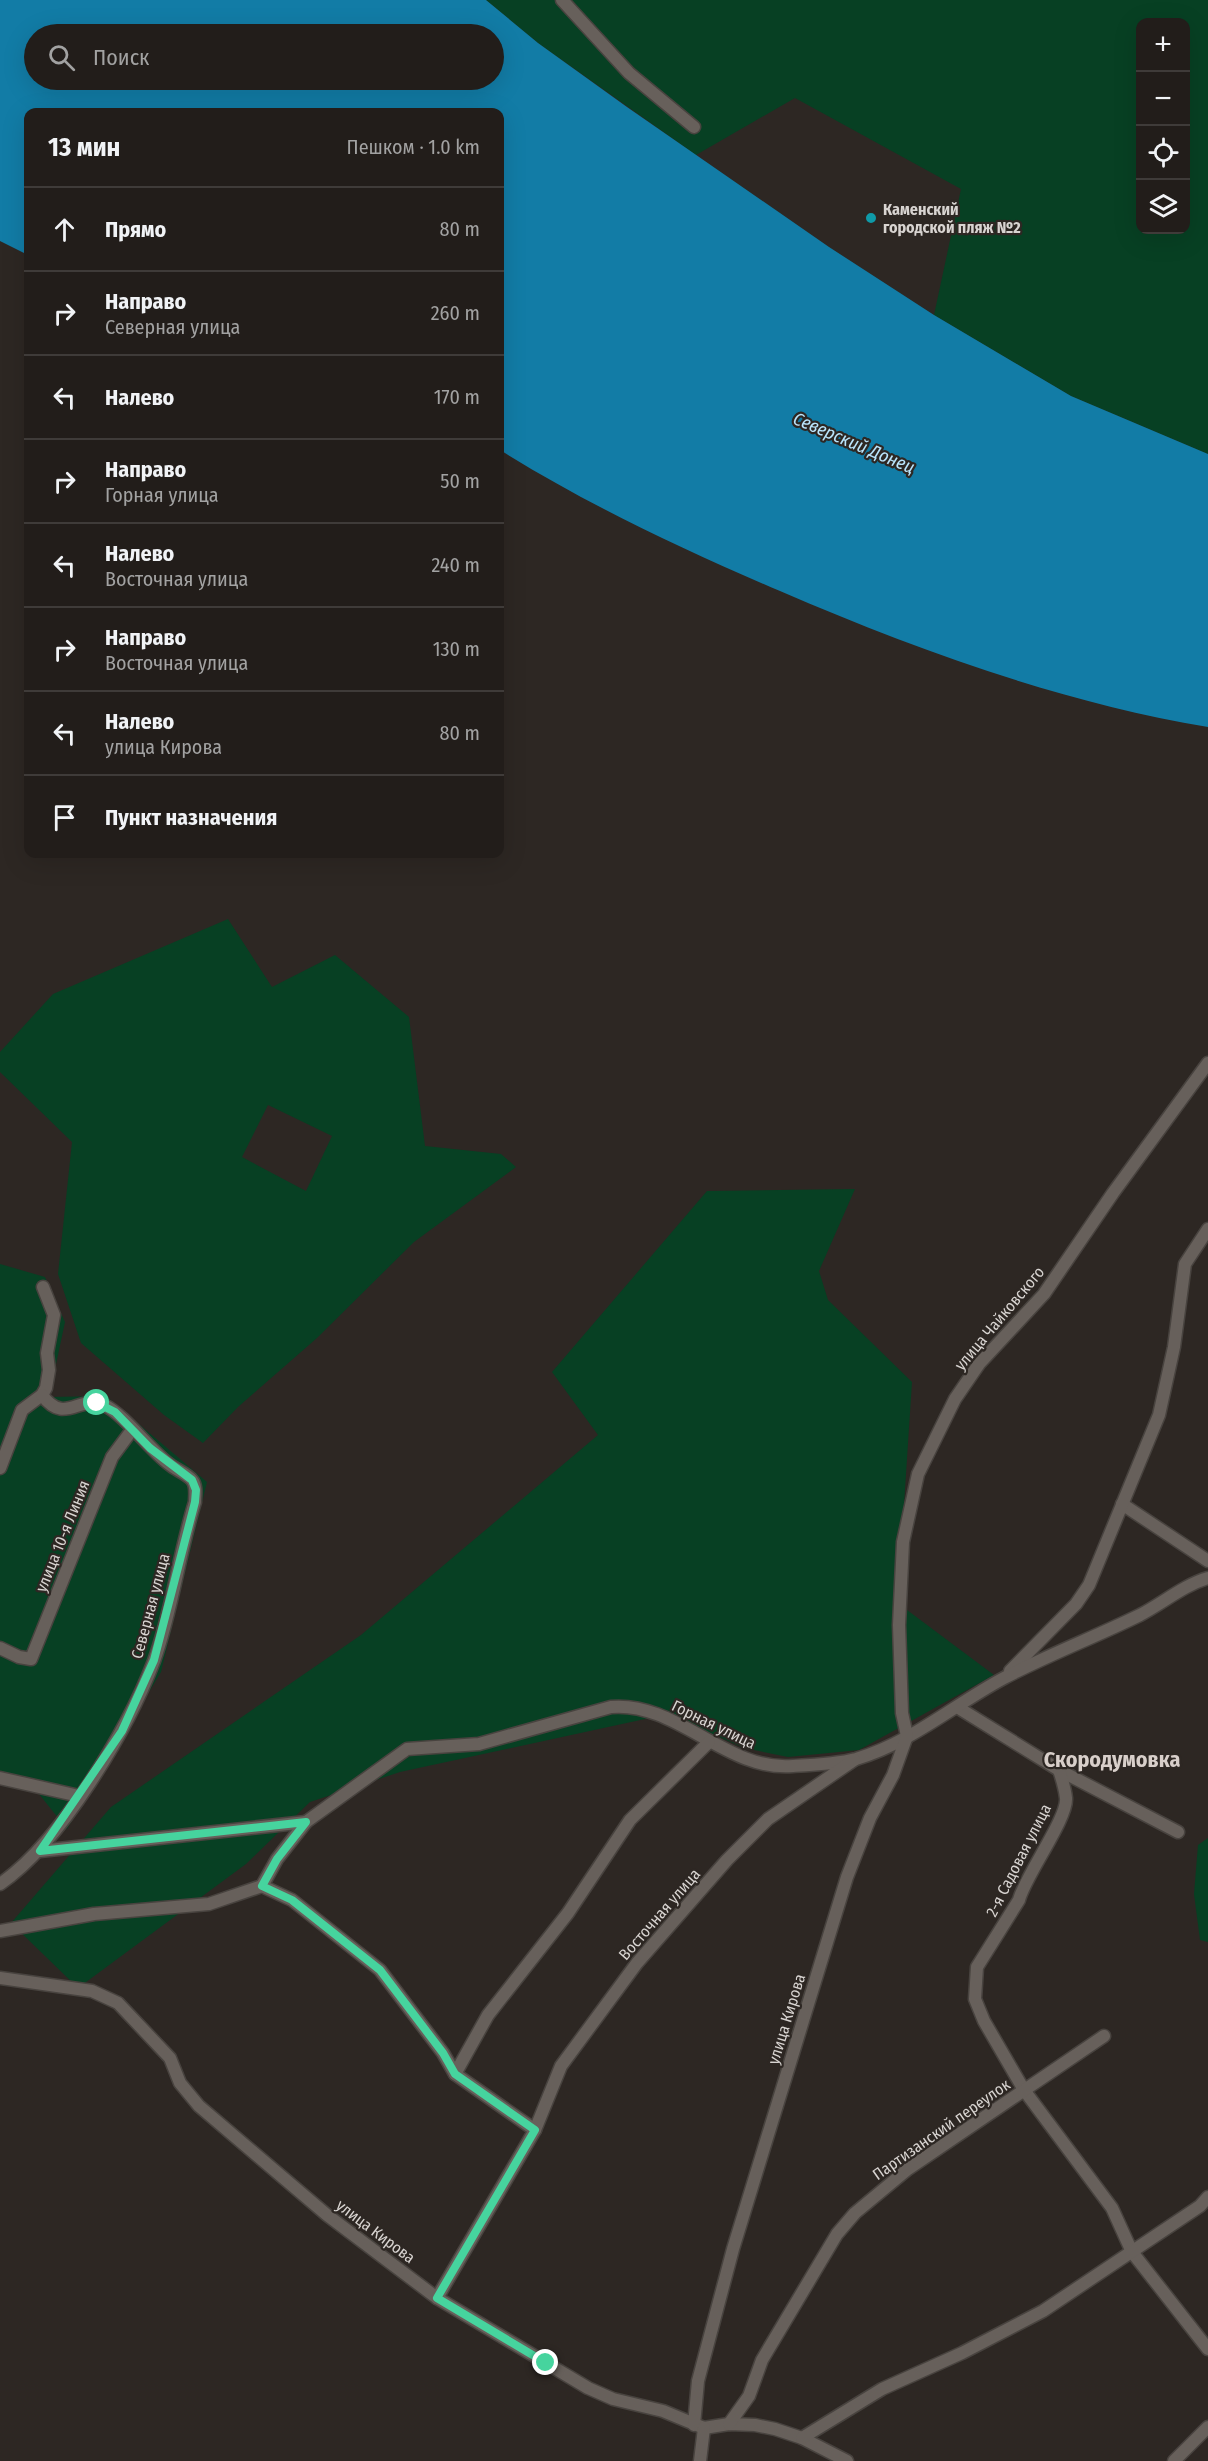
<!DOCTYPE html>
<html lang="ru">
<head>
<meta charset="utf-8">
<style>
	body { margin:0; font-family:"Fira Sans Condensed",sans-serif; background:#2e2a27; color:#f1f3f6 }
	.controls { position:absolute; right:18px; top:18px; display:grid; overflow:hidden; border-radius:12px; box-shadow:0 6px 24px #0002 }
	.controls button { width:54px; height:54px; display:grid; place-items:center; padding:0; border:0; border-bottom:2px solid #3f3b39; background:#221d1a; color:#f1f3f6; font:30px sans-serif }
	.stop { position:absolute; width:18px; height:18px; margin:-14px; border:4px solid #46d49e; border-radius:50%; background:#fff }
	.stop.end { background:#46d49e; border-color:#fff; box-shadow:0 2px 6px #0008 }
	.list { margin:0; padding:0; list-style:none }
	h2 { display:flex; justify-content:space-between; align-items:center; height:78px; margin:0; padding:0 24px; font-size:26px }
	h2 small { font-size:20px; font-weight:400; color:#a2a2a2 }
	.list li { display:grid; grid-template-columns:39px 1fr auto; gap:18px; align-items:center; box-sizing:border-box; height:84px; padding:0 24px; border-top:2px solid #3f3b39 }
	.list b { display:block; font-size:22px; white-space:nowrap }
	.list p { margin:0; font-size:20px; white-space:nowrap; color:#a2a2a2 }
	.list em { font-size:20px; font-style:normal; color:#a2a2a2 }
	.icon { flex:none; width:33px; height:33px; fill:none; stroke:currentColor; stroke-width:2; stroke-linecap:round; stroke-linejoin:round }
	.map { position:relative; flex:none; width:1208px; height:2461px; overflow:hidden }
	.search { position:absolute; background:#221d1a; box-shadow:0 6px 24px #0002; left:24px; top:24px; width:480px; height:66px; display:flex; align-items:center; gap:15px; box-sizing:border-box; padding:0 21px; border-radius:33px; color:#a2a2a2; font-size:22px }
	.panel { position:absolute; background:#221d1a; box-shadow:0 6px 24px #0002; left:24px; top:108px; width:480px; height:750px; border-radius:12px }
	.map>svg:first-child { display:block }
	.green { fill:#074023; fill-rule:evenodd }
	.water { fill:#127ca6; fill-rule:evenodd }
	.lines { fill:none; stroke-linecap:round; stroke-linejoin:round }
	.minor-casing { stroke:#48433f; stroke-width:15 }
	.minor { stroke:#67605b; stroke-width:12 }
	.route { stroke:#46d49e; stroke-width:8 }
	.culture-dot { fill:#0f9aa8; stroke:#2d2723; stroke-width:2 }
	.labels { text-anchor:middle; stroke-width:4.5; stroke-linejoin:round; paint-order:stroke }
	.poi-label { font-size:16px; font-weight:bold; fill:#d8d4d1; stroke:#2d2723; text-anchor:start }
	.street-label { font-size:16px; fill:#d8d4d1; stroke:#2d2723 }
	.water-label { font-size:18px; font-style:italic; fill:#bae5fc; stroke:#2d2723 }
	.district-label { font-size:22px; font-weight:bold; fill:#d8cfca; stroke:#2d2723 }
</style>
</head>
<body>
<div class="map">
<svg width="1208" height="2461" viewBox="0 0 1208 2461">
	<rect width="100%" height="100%" fill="#2d2723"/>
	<g class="green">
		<path d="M 486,0 L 1208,0 L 1208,454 L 1071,396 L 934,315 L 961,189 L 795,98 L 696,155 L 538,43 ZM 1140,22 L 1186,22 L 1186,230 L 1140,230 Z"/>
		<path d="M 228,919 L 272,987 L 335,955 L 409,1017 L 425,1146 L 501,1154 L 516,1167 L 414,1242 L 317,1338 L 238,1407 L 203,1443 L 164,1415 L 81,1343 L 58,1274 L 72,1142 L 0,1072 L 0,1052 L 53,994 ZM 268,1105 L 332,1136 L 306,1191 L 242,1157 Z"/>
		<path d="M 855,1189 L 819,1271 L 828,1300 L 912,1382 L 900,1566 L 895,1601 L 994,1675 L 859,1750 L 788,1757 L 744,1748 L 668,1714 L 400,1772 L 310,1802 L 246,1864 L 78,1988 L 11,1923 L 111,1807 L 361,1635 L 598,1435 L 552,1372 L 707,1191 Z"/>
		<path d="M 0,1264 L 45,1277 L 65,1322 L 49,1397 L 106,1396 L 207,1482 L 161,1672 L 67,1829 L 31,1784 L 0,1774 Z"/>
		<path d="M 1208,1838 L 1208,1942 L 1200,1940 L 1194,1894 L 1198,1845 Z"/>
	</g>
	<path class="water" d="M 0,0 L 486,0 L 538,43 L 627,107 L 829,247 L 934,315 L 1071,396 L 1208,454 L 1208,727 C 1060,702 917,650 780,591 C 684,550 588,505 500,450 L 500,112 L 28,112 L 28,255 L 0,241 ZM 34,34 L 494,34 L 494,80 L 34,80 Z"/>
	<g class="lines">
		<g class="minor-casing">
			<g id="minor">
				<path d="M 562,0 L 629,73 L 694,127"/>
				<path d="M 0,1468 L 22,1410 L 42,1395 L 46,1388 L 49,1370 L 47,1353 L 54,1315 L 43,1287"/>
				<path d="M 1122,1504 L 1208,1561"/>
				<path d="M 0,1648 L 19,1657 L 31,1659 L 112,1457 L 132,1430"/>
				<path d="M 1010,1671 L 1076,1604 L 1089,1585 L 1159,1415 L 1174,1347 L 1185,1264 L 1208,1229"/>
				<path d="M 957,1707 L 1059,1770 L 1178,1832"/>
				<path d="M 1059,1770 C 1062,1779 1065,1789 1066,1798 C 1068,1818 1025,1876 1019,1900 L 977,1967 L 975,1999 L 984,2021 L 1024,2090 L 1112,2208 L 1132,2252 L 1208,2349"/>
				<path d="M 0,1778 L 79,1796"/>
				<path d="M 40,1851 L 306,1822"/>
				<path d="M 0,1884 C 61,1842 127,1731 154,1661 C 172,1612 179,1553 195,1502 C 195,1495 197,1486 192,1480 C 186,1473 176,1470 169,1464 C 149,1449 125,1415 104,1405 C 79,1394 65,1426 42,1395"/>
				<path d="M 262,1886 L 277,1859 L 306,1822 L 407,1749 L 479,1744 L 611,1707 C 677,1701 726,1772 793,1766 C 813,1765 837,1764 856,1759 C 911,1743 955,1704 1004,1678 C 1048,1655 1095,1637 1140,1615 C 1163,1603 1184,1585 1208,1578"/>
				<path d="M 262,1886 L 292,1900 L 380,1970 L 443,2053 L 455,2074 L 535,2130"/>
				<path d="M 0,1931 L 94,1914 L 209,1904 L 262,1886"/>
				<path d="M 0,1978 L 92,1991 L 118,2003 L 170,2058 L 180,2083 L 199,2106 L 327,2215 L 437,2298 L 588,2388 L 613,2399 L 663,2411 L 704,2428 L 729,2424 L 755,2425 L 775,2429 L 802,2438 L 847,2461"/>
				<path d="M 455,2074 L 488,2015 L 568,1913 L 630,1820 L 709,1742"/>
				<path d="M 437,2298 L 535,2130 L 561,2066 L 637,1963 L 727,1860 L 768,1819 L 854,1760"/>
				<path d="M 729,2424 L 749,2396 L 762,2360 L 837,2234 L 855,2213 L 908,2169 L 1104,2036"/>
				<path d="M 694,2425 L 698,2381 L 733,2249 L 847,1877 L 870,1818 L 893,1775 L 907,1736 L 902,1713 L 899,1625 L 903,1542 L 918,1474 L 955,1399 L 979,1364 L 1044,1294 L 1113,1193 L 1208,1063"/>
				<path d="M 802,2438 L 882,2389 L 962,2353 L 1043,2311 L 1200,2206 L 1208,2197"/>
				<path d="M 700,2461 L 704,2428"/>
				<path d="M 1174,2461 L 1208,2427"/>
			</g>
		</g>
		<use href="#minor" class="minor"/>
	</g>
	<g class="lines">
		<path class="route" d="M 97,1403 L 115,1412 L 150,1448 L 192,1480 L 196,1490 L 195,1502 L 154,1660 L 122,1731 L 40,1851 L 306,1822 L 277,1859 L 262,1886 L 292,1900 L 380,1970 L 443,2053 L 455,2074 L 535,2130 L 437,2298 L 546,2363"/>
	</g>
	<circle class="culture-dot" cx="871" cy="218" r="6"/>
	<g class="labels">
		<g class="poi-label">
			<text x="883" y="215">Каменский<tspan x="883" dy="18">городской пляж №2</tspan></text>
		</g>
		<g class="street-label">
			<text transform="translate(999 1318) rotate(-50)" y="6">улица Чайковского</text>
			<text transform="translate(62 1536) rotate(-68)" y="6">улица 10-я Линия</text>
			<text transform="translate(150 1606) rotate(-75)" y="6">Северная улица</text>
			<text transform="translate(714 1724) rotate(26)" y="6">Горная улица</text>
			<text transform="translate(1018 1860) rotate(-63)" y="6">2-я Садовая улица</text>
			<text transform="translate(659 1914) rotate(-49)" y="6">Восточная улица</text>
			<text transform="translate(786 2019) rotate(-73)" y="6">улица Кирова</text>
			<text transform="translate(941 2129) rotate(-35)" y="6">Партизанский переулок</text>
			<text transform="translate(376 2231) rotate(37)" y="6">улица Кирова</text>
		</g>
		<g class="water-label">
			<text transform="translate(854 443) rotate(23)" y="6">Северский Донец</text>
		</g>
		<g class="district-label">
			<text x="1112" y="1767">Скородумовка</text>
		</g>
	</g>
</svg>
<div class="controls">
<button>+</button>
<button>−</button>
<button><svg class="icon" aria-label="locate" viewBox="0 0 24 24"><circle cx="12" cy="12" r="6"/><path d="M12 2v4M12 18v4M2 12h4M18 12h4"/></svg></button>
<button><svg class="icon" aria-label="layers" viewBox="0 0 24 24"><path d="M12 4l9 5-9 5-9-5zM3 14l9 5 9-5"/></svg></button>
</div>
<div class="stop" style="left:97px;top:1403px"></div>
<div class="stop end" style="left:546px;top:2363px"></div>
<div class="search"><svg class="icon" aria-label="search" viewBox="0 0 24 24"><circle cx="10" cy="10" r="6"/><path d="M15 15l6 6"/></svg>Поиск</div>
<section class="panel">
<h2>13 мин<small>Пешком · 1.0 km</small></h2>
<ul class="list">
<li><svg class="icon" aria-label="ahead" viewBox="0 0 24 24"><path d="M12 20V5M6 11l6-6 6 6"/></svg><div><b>Прямо</b></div><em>80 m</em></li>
<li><svg class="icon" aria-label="right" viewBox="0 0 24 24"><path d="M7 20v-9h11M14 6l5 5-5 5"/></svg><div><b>Направо</b><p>Северная улица</p></div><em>260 m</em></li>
<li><svg class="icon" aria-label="left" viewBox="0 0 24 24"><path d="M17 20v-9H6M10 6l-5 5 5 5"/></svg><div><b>Налево</b></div><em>170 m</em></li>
<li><svg class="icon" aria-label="right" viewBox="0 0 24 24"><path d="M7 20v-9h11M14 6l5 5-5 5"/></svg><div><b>Направо</b><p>Горная улица</p></div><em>50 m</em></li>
<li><svg class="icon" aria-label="left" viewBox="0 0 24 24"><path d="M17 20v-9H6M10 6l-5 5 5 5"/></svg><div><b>Налево</b><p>Восточная улица</p></div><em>240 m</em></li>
<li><svg class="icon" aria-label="right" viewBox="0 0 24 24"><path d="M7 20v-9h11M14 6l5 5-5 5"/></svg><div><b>Направо</b><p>Восточная улица</p></div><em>130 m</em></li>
<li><svg class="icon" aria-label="left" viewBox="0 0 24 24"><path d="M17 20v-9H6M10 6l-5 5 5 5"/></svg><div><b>Налево</b><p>улица Кирова</p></div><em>80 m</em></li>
<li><svg class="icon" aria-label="arrive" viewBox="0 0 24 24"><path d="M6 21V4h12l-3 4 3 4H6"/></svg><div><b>Пункт назначения</b></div></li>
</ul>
</section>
</div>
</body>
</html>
